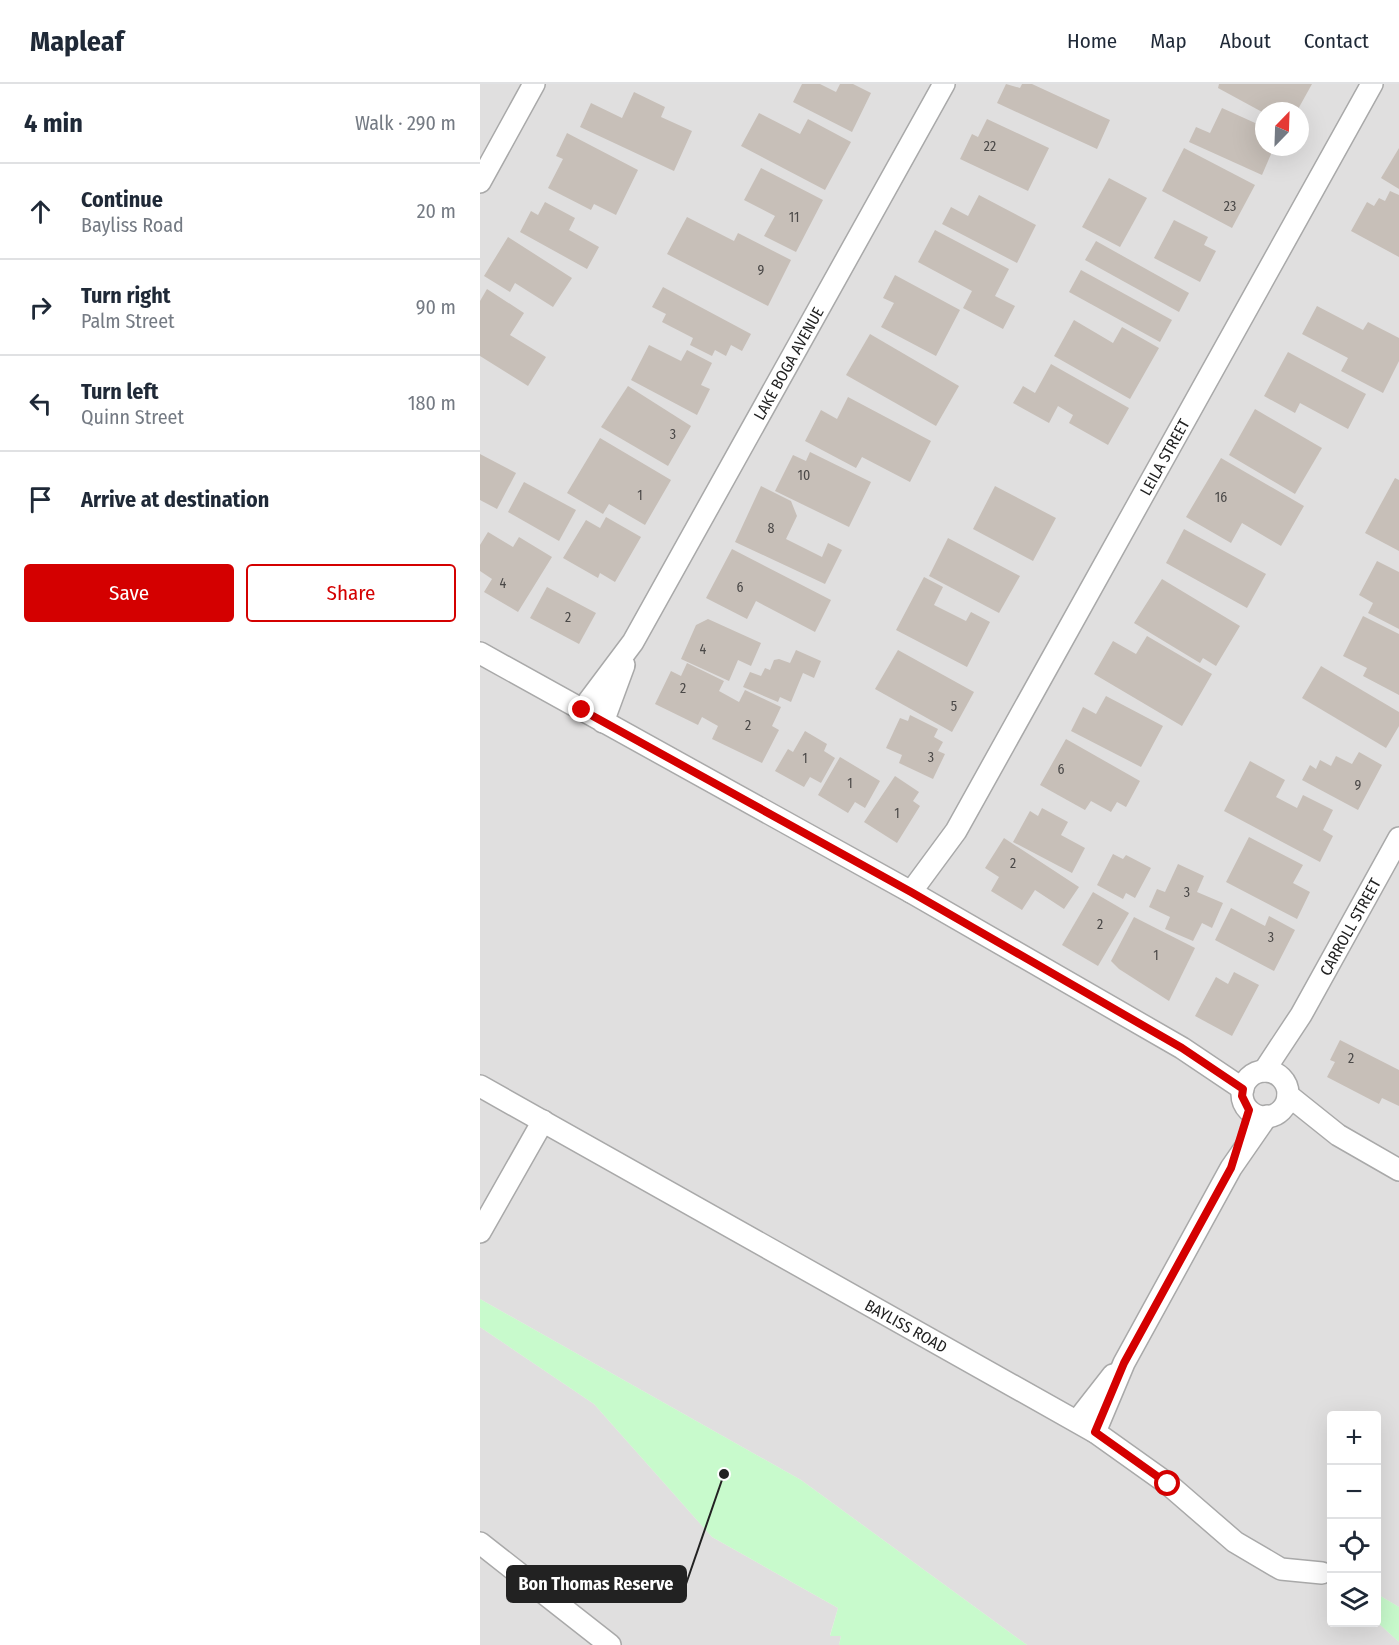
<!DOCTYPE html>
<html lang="en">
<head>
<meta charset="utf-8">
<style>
	body { margin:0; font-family:"Fira Sans Condensed",sans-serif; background:#f6f6f7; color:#1f2937 }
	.controls { position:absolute; right:18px; bottom:18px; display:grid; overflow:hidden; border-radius:6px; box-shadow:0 6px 24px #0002 }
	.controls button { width:54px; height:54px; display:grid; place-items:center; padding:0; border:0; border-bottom:2px solid #e0e1e3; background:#fff; color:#1f2937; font:30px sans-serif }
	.compass { position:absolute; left:775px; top:18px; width:54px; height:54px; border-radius:50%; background:#fff; box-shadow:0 6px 24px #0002; rotate:23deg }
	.stop { position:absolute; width:18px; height:18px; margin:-14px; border:4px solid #d40000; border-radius:50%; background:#fff }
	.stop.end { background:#d40000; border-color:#fff; box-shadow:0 2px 6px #0008 }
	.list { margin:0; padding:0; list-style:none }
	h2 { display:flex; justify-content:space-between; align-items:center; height:78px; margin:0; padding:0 24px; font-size:26px }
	h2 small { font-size:20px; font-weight:400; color:#747a83 }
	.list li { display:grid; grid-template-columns:39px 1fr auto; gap:18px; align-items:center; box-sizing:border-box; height:96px; padding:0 24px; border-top:2px solid #e0e1e3 }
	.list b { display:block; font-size:22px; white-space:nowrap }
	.list p { margin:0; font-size:20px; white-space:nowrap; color:#747a83 }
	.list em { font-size:20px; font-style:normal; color:#747a83 }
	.actions { display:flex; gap:12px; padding:18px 24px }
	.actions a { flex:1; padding:14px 0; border:2px solid #d40000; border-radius:6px; text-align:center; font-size:21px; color:#d40000 }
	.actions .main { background:#d40000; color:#fff }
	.icon { flex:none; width:33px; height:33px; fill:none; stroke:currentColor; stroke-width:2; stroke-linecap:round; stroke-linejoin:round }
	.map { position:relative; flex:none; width:919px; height:1561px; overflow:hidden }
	header { display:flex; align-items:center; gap:36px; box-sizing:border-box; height:84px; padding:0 30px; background:#fff; border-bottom:2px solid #e0e1e3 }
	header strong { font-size:28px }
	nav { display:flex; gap:33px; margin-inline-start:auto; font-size:21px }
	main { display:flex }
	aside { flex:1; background:#fff }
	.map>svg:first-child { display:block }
	.residential { fill:#e0dfdf; fill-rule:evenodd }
	.park { fill:#c8facc }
	.building { fill:#c7bfb8 }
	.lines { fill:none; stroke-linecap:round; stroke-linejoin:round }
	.street-casing { stroke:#a9a9a9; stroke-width:24 }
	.street { stroke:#fff; stroke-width:21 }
	.route { stroke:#d40000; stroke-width:8 }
	.labels { text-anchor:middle; stroke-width:4.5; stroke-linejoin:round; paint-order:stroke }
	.number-label { font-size:14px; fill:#4b4948 }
	.street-label { font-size:16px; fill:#222; stroke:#fff }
	.leader { fill:none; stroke:#222; stroke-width:2 }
	.callout-dot { fill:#222; stroke:#fff; stroke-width:2 }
	.callout { fill:#222; stroke:#222; stroke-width:2 }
	.callout-label { font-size:18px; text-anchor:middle; font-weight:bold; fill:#fff }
</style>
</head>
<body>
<header>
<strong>Mapleaf</strong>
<nav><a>Home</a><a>Map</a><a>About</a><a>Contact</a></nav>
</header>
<main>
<aside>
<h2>4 min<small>Walk · 290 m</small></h2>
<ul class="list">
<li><svg class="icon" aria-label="ahead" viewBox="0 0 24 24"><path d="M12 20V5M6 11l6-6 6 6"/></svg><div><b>Continue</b><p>Bayliss Road</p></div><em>20 m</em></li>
<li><svg class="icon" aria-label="right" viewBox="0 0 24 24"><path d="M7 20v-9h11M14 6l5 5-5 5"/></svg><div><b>Turn right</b><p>Palm Street</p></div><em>90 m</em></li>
<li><svg class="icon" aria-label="left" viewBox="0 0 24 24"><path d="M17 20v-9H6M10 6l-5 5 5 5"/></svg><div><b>Turn left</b><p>Quinn Street</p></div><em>180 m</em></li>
<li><svg class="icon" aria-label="arrive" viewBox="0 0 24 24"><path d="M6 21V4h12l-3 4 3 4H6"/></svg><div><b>Arrive at destination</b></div></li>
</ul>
<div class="actions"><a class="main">Save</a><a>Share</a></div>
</aside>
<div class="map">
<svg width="919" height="1561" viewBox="0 0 919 1561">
	<rect width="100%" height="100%" fill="#f2efe9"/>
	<g class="residential">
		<path d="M 0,0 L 919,0 L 919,1523 L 897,1510 L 896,1332 L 852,1332 L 852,1538 L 897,1538 L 919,1558 L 919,1561 L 547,1561 L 321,1396 L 0,1215 ZM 784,27 L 820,27 L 820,63 L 784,63 Z"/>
		<path d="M 0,1243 L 114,1320 L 232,1453 L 358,1524 L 350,1551 L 361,1552 L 359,1561 L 0,1561 Z"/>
	</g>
	<g class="park">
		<path d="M 0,1215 L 321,1396 L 547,1561 L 359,1561 L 361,1552 L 350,1552 L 358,1524 L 232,1453 L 114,1320 L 0,1243 Z"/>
		<path d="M 897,1510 L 919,1523 L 919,1558 L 897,1538 Z"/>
	</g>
	<g class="building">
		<path d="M 322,0 L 340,0 L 356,8 L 360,0 L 373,0 L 391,9 L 372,48 L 313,18 Z"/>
		<path d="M 526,0 L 540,4 L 542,0 L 552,0 L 630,36 L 617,65 L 517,19 Z"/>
		<path d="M 739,0 L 832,0 L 817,27 L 784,29 L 738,4 Z"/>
		<path d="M 154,8 L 185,23 L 181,33 L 212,47 L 194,87 L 100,43 L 111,19 L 142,34 Z"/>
		<path d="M 742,24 L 784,43 L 784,63 L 794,63 L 782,91 L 709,58 L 716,43 L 730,49 Z"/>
		<path d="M 279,29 L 320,50 L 328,35 L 371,58 L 345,106 L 261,62 Z"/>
		<path d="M 507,35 L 569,64 L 548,107 L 480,75 L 492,50 L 498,53 Z"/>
		<path d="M 87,49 L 158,86 L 136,131 L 114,120 L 111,126 L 68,104 L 83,75 L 76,72 Z"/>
		<path d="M 704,64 L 775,101 L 752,144 L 682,107 Z"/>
		<path d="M 919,64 L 919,105 L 901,94 Z"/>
		<path d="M 281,84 L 343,116 L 316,168 L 284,152 L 295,132 L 264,116 Z"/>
		<path d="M 629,94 L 667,114 L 640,163 L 602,143 Z"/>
		<path d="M 910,107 L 919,111 L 919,173 L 871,147 L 887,118 L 894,122 L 899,114 L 905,117 Z"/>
		<path d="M 499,111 L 556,141 L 537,179 L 462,140 L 471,123 L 488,132 Z"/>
		<path d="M 65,118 L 95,134 L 89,146 L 119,163 L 107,185 L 40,148 L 51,127 L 58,131 Z"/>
		<path d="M 207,133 L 254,157 L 258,149 L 311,176 L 288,222 L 187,170 Z"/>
		<path d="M 694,136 L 728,153 L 724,161 L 736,167 L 720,198 L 674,174 Z"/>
		<path d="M 455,146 L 529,185 L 515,212 L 535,222 L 523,245 L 483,224 L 492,207 L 438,178 Z"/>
		<path d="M 28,153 L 92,194 L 73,223 L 35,199 L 30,208 L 4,192 Z"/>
		<path d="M 616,157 L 709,209 L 699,228 L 605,176 Z"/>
		<path d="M 601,186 L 692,236 L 680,258 L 589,208 Z"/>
		<path d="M 415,191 L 480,226 L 456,272 L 401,243 L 414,219 L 403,214 Z"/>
		<path d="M 183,203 L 271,250 L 262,267 L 251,261 L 246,272 L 235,266 L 232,272 L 210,261 L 213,254 L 182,238 L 186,230 L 172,223 Z"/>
		<path d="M 7,205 L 44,229 L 30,251 L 66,273 L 48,302 L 0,272 L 0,217 Z"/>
		<path d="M 837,222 L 883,246 L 888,238 L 919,254 L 919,277 L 903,309 L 861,287 L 868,274 L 822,250 Z"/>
		<path d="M 594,236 L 633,259 L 642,243 L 679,264 L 650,315 L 574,272 Z"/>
		<path d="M 390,250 L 479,302 L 456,342 L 366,291 Z"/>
		<path d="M 169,261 L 201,277 L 207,266 L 232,279 L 221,301 L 230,305 L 217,331 L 151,296 Z"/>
		<path d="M 808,268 L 886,310 L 868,345 L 820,319 L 815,329 L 784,312 Z"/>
		<path d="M 571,280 L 649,324 L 628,361 L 589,339 L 593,331 L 578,322 L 569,339 L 533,319 L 543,302 L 555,309 Z"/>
		<path d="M 148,302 L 211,342 L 188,382 L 121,343 Z"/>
		<path d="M 368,313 L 451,357 L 430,398 L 382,373 L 376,384 L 325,357 L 341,326 L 357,335 Z"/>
		<path d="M 775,325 L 842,364 L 815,410 L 749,371 Z"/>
		<path d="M 120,354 L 191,396 L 165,441 L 129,420 L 123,430 L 87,409 Z"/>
		<path d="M 330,368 L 391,398 L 369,443 L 295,407 L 313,371 L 326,377 Z"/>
		<path d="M 0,370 L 36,389 L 17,425 L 0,416 Z"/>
		<path d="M 741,374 L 824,422 L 801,462 L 762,439 L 751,459 L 706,433 Z"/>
		<path d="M 915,394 L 919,396 L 919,467 L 885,449 Z"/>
		<path d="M 44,398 L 96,426 L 79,457 L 28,428 Z"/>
		<path d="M 281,402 L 311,417 L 317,432 L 306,455 L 342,473 L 348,459 L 362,466 L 345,500 L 255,458 Z"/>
		<path d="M 515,402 L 576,434 L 553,477 L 493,445 Z"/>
		<path d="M 126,433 L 161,453 L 135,498 L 120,489 L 118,494 L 83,474 L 106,436 L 120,444 Z"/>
		<path d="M 704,445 L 786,490 L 767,524 L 686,479 Z"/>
		<path d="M 8,448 L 33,463 L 39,453 L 72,473 L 38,528 L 4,508 L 12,495 L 0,487 L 0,461 Z"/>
		<path d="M 468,454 L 540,492 L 519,529 L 449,492 Z"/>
		<path d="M 252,465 L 351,516 L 335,548 L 276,517 L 267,535 L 226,514 Z"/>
		<path d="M 897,477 L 919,488 L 919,545 L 888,529 L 893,519 L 879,511 Z"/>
		<path d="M 444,493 L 463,503 L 454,521 L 486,537 L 491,528 L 510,538 L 487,583 L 416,546 Z"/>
		<path d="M 682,495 L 760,542 L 736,582 L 723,574 L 720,579 L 654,539 Z"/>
		<path d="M 67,503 L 116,529 L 99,560 L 50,534 Z"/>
		<path d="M 883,532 L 919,550 L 919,611 L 883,592 L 887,584 L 863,572 Z"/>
		<path d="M 228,535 L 281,559 L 271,582 L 258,576 L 249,597 L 201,575 L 216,541 Z"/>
		<path d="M 667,552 L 732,590 L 702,642 L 614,590 L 633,557 L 656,570 Z"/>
		<path d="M 316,566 L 341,577 L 334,594 L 323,589 L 311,618 L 300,613 L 298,618 L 263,603 L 270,588 L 281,592 L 285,584 L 290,586 L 294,576 L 299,575 L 310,579 Z"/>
		<path d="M 418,566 L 494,608 L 472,648 L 395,605 Z"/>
		<path d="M 207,579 L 244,597 L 239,607 L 259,618 L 265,606 L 301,623 L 292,642 L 299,646 L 282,679 L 232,655 L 238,642 L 222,633 L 218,641 L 175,620 L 191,587 L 201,592 Z"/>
		<path d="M 841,582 L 919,628 L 919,642 L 906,664 L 822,614 Z"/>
		<path d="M 626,612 L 683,642 L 661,683 L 591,647 L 603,623 L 616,630 Z"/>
		<path d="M 430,631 L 458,645 L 454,653 L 463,658 L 458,667 L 465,670 L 453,695 L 419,679 L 422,671 L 406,664 L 420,634 L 428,637 Z"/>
		<path d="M 325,647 L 347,660 L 344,667 L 355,674 L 341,699 L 330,693 L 324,703 L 295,687 L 308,665 L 313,668 Z"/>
		<path d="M 586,655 L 660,697 L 646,723 L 637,718 L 631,728 L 611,717 L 605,726 L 560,701 Z"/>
		<path d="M 879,668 L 902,681 L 878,726 L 822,696 L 830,681 L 836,685 L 840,676 L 851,682 L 856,672 L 872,680 Z"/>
		<path d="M 360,673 L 400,697 L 385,724 L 375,718 L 368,729 L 338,711 Z"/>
		<path d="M 770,677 L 805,696 L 796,713 L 817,724 L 823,711 L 853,726 L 843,746 L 853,752 L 840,778 L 744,727 Z"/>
		<path d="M 415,692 L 439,708 L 433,717 L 440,722 L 417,759 L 384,738 Z"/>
		<path d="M 562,724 L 588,738 L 581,751 L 605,764 L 592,789 L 533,758 L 550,727 L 558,732 Z"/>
		<path d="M 769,753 L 823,781 L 813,799 L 830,808 L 817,835 L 746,798 Z"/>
		<path d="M 524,754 L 599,803 L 584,825 L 555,806 L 542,826 L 511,807 L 519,793 L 505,784 Z"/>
		<path d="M 633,770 L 643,775 L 646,771 L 671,784 L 655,814 L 646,809 L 643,815 L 617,801 Z"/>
		<path d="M 698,780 L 724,792 L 717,808 L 743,819 L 732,844 L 722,839 L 713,857 L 685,845 L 690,833 L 669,823 L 677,805 L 685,808 Z"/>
		<path d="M 613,808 L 649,829 L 618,882 L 582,861 Z"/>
		<path d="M 751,824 L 785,842 L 789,832 L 815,846 L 794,887 L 735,856 Z"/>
		<path d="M 654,833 L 715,864 L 689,917 L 639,885 L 631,877 Z"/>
		<path d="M 754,888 L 779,901 L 752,952 L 715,932 L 736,893 L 748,900 Z"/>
		<path d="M 860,956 L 919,986 L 919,1022 L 902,1014 L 899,1020 L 847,993 L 855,978 L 850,976 Z"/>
	</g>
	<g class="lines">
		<g class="street-casing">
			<g id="street">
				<path d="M 0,98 L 54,0"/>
				<path d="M 0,569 L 431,808 L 702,964 L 763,1005"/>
				<path id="s1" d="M 102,626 L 153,558 L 464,0"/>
				<path d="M 123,638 L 144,581"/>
				<path id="s2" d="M 431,808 L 476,747 L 892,0"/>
				<path id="s3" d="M 784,987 L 821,931 L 919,754"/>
				<circle cx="785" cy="1010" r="23"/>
				<path id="s4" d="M 0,1002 L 615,1348 L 688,1400 L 755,1458 L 801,1485 L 842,1489"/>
				<path d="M 808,1011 L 858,1051 L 919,1086"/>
				<path d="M 0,1148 L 63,1037"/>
				<path d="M 597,1337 L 633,1291"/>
				<path d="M 615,1348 L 644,1279 L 751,1084 L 787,1032"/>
				<path d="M 0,1459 L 130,1561"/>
			</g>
		</g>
		<use href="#street" class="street"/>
	</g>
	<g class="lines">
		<path class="route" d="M 102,626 L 431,808 L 702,964 L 763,1005 L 762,1012 L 769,1026 L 751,1084 L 644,1279 L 615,1348 L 688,1400"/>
	</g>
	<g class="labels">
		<g class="number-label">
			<text x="510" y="67">22</text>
			<text x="750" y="127">23</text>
			<text x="314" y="138">11</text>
			<text x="281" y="191">9</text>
			<text x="193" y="355">3</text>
			<text x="324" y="396">10</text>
			<text x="160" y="416">1</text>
			<text x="741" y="418">16</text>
			<text x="291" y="449">8</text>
			<text x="23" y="504">4</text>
			<text x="260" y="508">6</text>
			<text x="88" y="538">2</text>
			<text x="223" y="570">4</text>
			<text x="203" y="609">2</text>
			<text x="474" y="627">5</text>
			<text x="268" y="646">2</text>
			<text x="451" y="678">3</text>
			<text x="325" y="679">1</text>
			<text x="581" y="690">6</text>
			<text x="370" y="704">1</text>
			<text x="878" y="706">9</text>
			<text x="417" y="734">1</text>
			<text x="533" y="784">2</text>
			<text x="707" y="813">3</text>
			<text x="620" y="845">2</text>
			<text x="791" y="858">3</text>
			<text x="676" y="876">1</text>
			<text x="871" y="979">2</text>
		</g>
		<g class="street-label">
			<text dy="6" stroke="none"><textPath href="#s1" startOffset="404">LAKE BOGA AVENUE</textPath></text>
			<text dy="6" stroke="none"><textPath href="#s2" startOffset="504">LEILA STREET</textPath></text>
			<text dy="6" stroke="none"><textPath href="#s3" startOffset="168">CARROLL STREET</textPath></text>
			<text dy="6" stroke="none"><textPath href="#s4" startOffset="489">BAYLISS ROAD</textPath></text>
		</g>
	</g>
	<path class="leader" d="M244 1390L206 1500"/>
	<circle class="callout-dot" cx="244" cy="1390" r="6"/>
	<rect class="callout" x="27" y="1482" width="179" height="36" rx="6"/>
	<g class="callout-label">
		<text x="116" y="1506">Bon Thomas Reserve</text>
	</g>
</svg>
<div class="controls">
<button>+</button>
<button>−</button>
<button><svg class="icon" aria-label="locate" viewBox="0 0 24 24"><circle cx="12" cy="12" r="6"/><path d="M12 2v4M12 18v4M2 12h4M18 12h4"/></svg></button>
<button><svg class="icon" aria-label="layers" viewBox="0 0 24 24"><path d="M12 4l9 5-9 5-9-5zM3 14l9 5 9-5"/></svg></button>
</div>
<svg class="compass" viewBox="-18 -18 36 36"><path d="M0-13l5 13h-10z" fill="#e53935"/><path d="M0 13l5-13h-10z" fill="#747a83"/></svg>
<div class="stop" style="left:688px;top:1400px"></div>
<div class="stop end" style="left:102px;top:626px"></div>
</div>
</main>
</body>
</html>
